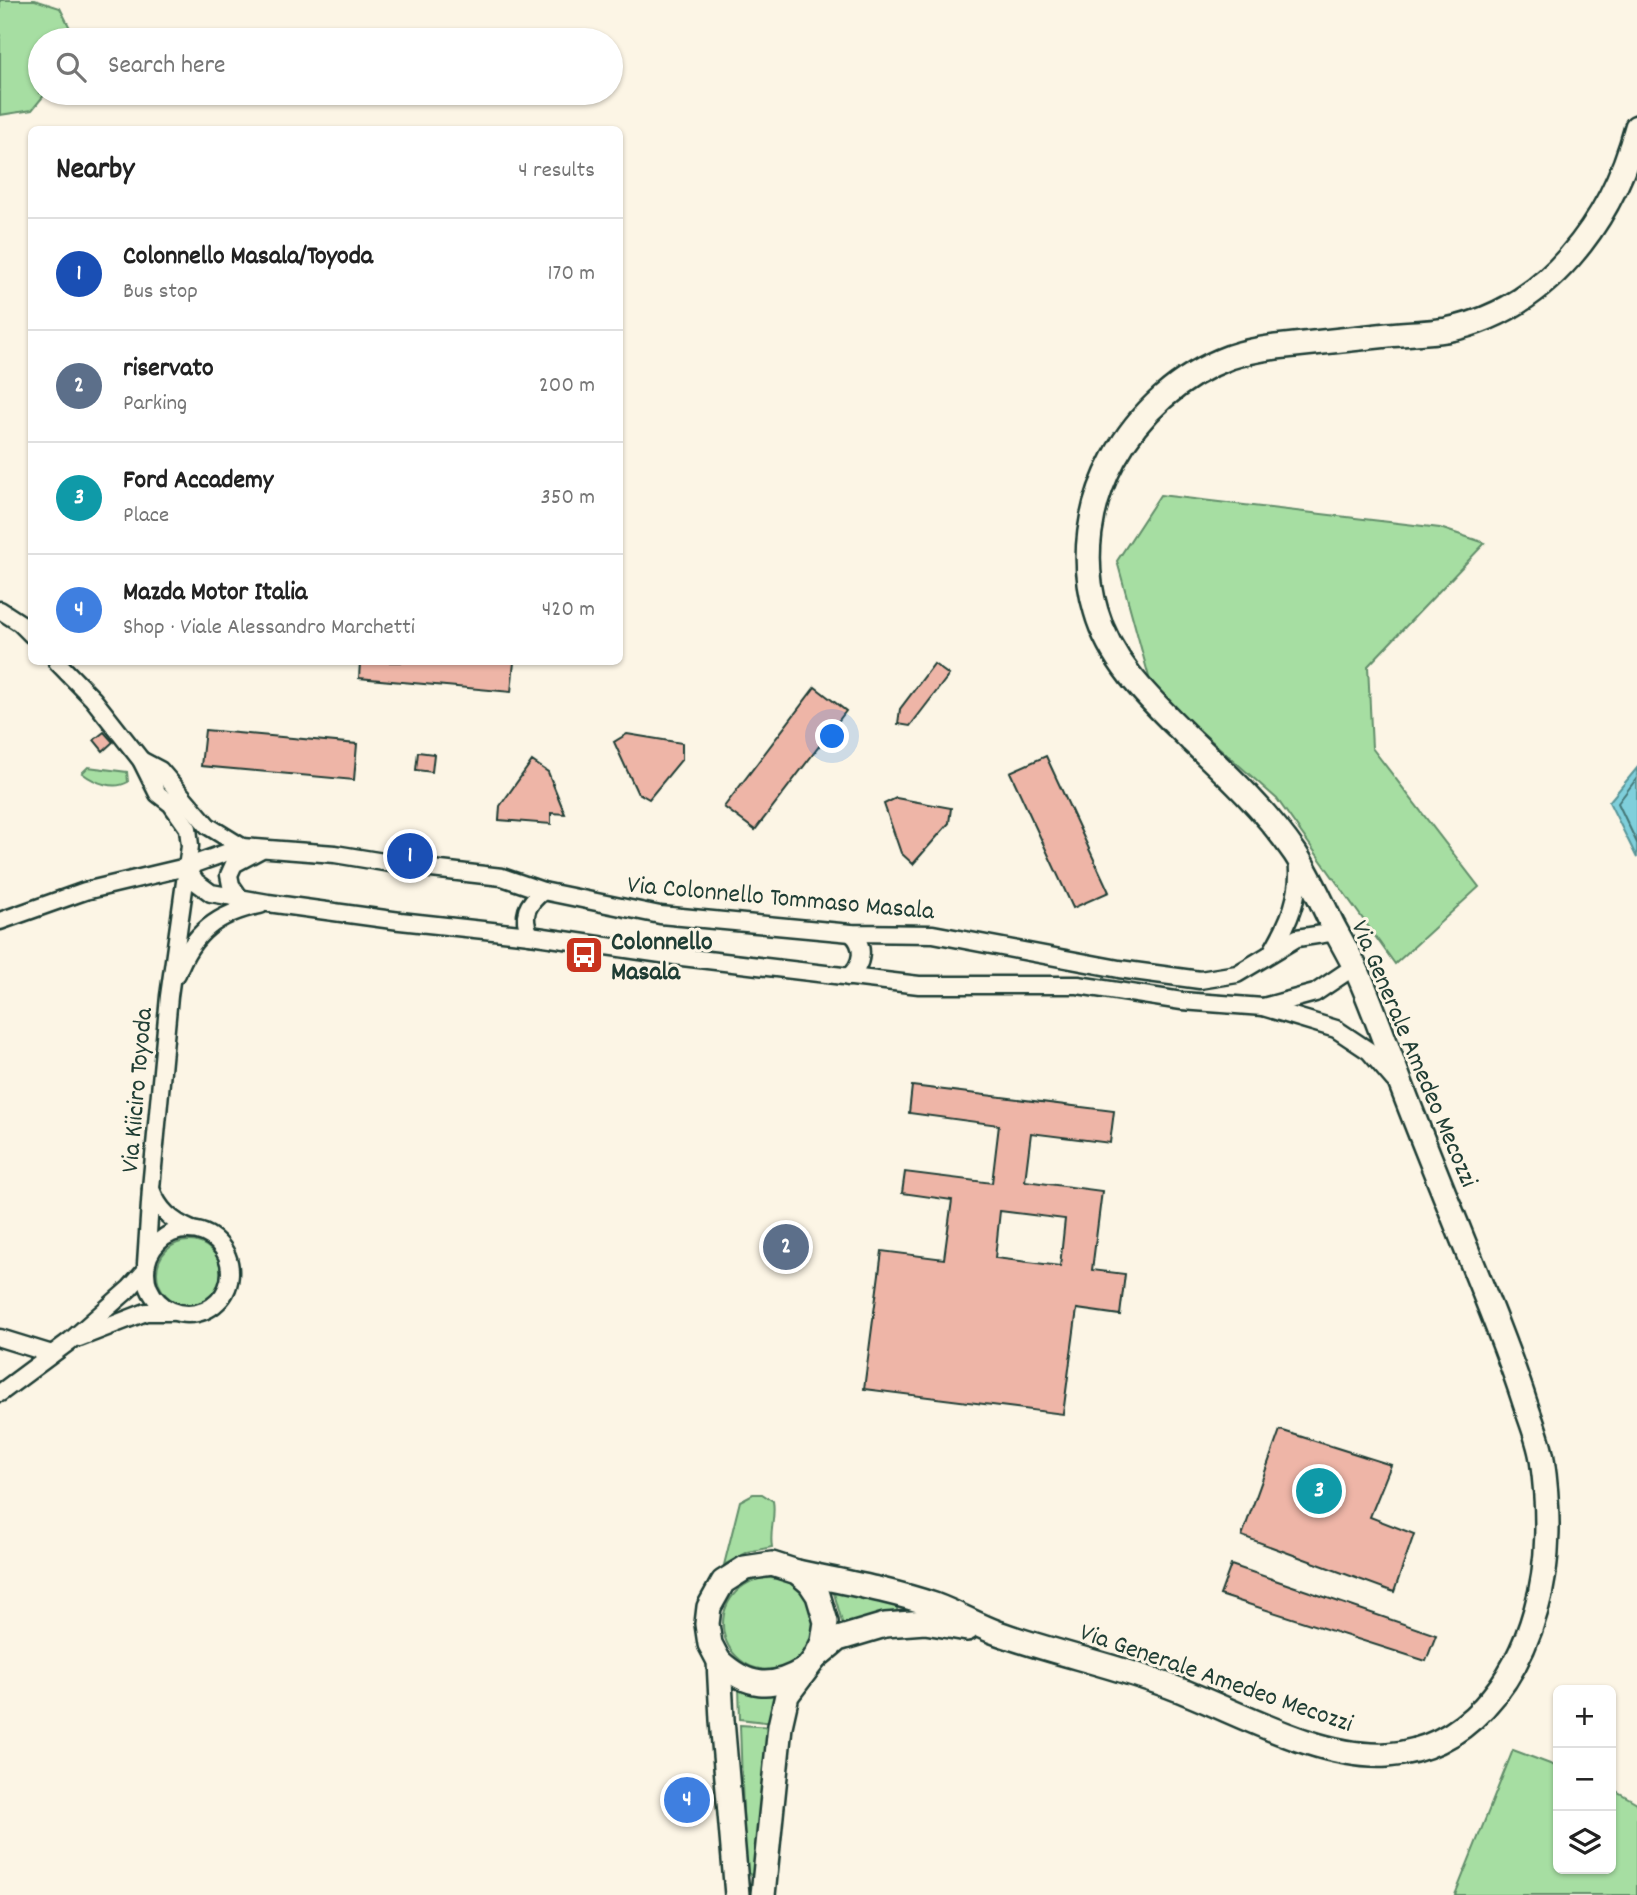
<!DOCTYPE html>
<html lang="en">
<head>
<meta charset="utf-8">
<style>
	body { margin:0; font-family:Dekko,sans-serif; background:#f2f2f2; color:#222 }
	.controls { position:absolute; right:21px; bottom:21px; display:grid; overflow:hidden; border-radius:10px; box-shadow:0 2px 5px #0004 }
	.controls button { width:63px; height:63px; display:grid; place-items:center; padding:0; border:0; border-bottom:2px solid #e0e0e0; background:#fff; color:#222; font:35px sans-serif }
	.you { position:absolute; left:833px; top:737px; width:24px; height:24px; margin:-18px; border:5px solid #fff; border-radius:50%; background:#1a73e8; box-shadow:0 0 0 10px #1a73e833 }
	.badge { display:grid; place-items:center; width:46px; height:46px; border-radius:50%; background:#1a73e8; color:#fff; font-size:23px; font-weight:700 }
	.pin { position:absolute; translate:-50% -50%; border:4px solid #fff; box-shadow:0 2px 7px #0006 }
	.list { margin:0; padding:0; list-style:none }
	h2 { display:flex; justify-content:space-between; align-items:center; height:91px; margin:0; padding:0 28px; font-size:30px }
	h2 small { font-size:23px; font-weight:400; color:#767676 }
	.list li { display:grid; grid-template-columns:46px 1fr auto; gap:21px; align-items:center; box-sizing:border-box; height:112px; padding:0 28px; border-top:2px solid #e0e0e0 }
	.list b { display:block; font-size:26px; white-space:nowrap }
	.list p { margin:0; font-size:23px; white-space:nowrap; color:#767676 }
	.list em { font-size:23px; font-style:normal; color:#767676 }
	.icon { flex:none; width:38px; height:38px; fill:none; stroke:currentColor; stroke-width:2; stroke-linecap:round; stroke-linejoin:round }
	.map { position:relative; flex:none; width:1637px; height:1895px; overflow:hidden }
	.search { position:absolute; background:#fff; box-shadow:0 2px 5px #0004; left:28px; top:28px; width:595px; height:77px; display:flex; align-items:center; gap:18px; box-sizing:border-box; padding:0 24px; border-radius:38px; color:#767676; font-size:26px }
	.panel { position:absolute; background:#fff; box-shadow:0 2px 5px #0004; left:28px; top:126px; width:595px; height:539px; border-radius:10px }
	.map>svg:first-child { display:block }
	.green { fill:#a6dea2; stroke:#628e6b; stroke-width:2 }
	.water { fill:#7fcfdb; stroke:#599598; stroke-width:2 }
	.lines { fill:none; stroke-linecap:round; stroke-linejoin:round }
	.shore { stroke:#457777; stroke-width:2 }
	.building { fill:#eeb5a7; stroke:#1f3d34; stroke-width:2; fill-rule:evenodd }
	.street-casing { stroke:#1f3d34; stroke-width:21 }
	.secondary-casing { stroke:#1f3d34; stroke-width:28 }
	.street { stroke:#fcf5e5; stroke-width:16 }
	.secondary { stroke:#fcf5e5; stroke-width:23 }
	.labels { text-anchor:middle; stroke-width:6; stroke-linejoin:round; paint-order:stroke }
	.street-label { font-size:26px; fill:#1f3d34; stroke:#fcf5e5 }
	.poi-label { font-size:26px; font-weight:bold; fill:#1f3d34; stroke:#fcf5e5; text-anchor:start }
</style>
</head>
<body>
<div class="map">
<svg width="1637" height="1895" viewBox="0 0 1637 1895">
	<rect width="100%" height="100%" fill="#fcf5e5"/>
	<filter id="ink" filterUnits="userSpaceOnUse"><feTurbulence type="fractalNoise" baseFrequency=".0143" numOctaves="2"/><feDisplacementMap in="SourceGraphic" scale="14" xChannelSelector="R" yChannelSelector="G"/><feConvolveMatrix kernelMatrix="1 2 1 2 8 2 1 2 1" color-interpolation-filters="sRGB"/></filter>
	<g filter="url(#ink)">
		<g class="green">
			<path d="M 0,0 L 35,0 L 60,8 L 74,36 L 74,40 L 40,40 L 40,93 L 46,93 L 32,110 L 0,115 Z"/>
			<path d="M 1160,495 L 1440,528 L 1485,543 L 1368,666 L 1372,748 L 1479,887 L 1395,964 L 1277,799 L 1152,688 L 1117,561 Z"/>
			<path d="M 88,767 L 127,772 L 128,782 C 114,790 95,783 82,773 Z"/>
			<circle cx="189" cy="1273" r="32"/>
			<path d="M 753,1494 L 762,1494 L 773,1501 C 776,1517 769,1531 772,1547 L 748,1552 L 724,1565 L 740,1501 Z"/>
			<circle cx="769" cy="1624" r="46"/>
			<path d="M 836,1588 L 897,1605 L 897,1611 L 844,1629 L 834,1593 Z"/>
			<path d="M 739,1687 L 767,1695 L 780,1694 L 773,1723 L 740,1719 Z"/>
			<path d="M 740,1725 L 773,1727 L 755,1872 L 752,1875 L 746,1873 L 745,1869 Z"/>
			<path d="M 1513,1750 L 1558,1767 L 1558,1869 L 1611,1869 L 1611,1788 L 1637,1803 L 1637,1895 L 1455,1895 Z"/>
		</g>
		<path class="water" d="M 1637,768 L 1637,858 L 1609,802 Z"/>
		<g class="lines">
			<path class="shore" d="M 1637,778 L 1618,803 L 1637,843"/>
		</g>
		<g class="building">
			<path d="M 360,662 L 514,662 L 511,692 L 359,678 Z"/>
			<path d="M 934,664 L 949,675 L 910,726 L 898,724 L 900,709 Z"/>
			<path d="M 815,687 L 846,711 L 755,830 L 724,807 Z"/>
			<path d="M 205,730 L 357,744 L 354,780 L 201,766 Z"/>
			<path d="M 104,732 L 113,742 L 103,751 L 94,740 Z"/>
			<path d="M 627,734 L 682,743 L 682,759 L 649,799 L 637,792 L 614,742 Z"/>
			<path d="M 418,752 L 434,754 L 432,772 L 416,770 Z"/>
			<path d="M 1046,756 L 1109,892 L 1073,908 L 1010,772 Z"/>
			<path d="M 532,761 L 548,772 L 565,814 L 551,813 L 551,824 L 499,820 L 500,806 Z"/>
			<path d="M 896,798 L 951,808 L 949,823 L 913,864 L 901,853 L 884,804 Z"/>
			<path d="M 912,1086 L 1114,1111 L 1110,1143 L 1031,1133 L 1025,1181 L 1102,1191 L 1092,1270 L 1125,1274 L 1120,1315 L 1077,1309 L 1063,1414 L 864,1389 L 882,1251 L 944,1259 L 952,1200 L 902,1193 L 905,1172 L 992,1183 L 999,1125 L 909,1113 ZM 1000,1211 L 1065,1219 L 1060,1266 L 995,1258 Z"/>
			<path d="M 1280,1430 L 1391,1465 L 1370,1517 L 1414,1534 L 1394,1592 L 1242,1536 Z"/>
			<path d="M 1231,1565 L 1436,1635 L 1426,1661 L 1220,1595 Z"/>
		</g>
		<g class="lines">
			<g class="street-casing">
				<g id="street">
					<path d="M 0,610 L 20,623 L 32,635"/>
					<path d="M 57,662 L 93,699 L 141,760 L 158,794 L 171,804 L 188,828 L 190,846 L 169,996 L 151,1188 L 146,1264"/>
					<path d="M 141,760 L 160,770 L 208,826 L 242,847"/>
					<path d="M 186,867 L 196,882 L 211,893 L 268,903 L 400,921 L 530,935 L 682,957 L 919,985 L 1078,985 L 1182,1001 L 1263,1007 L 1336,1029 L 1369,1051 L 1394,1080"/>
					<path d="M 240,898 L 231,885 L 229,875 L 234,864 L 260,850"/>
					<path d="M 0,921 L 85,891 L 186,867 L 242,847 L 335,854 L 414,867 L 502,877 L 543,891 L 660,915 L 851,933 L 933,934 L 1119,969 L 1200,980 L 1237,974 L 1297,938 L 1336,932"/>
					<path d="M 530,935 C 521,915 527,904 543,891"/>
					<path d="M 1271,953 C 1289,923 1302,894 1297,859"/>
					<path d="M 177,974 C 192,933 218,913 260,905"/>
					<path d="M 848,977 C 863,965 866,946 851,933"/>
					<path d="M 1263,1007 L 1315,993 L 1355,966"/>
					<path d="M 151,1189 C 159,1210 171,1221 192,1230"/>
					<circle cx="188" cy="1272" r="42"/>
					<path d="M 0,1338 L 52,1354"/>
					<path d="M 79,1338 L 146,1312 L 171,1312"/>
					<path d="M 0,1393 L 70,1341 L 130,1288 L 146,1270"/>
				</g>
			</g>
			<g class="secondary-casing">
				<g id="secondary">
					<path d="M 797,1572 C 843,1582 890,1590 934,1605 C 956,1613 976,1625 998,1633 C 1057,1654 1119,1666 1177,1689 C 1240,1713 1319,1759 1387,1755 C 1467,1749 1516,1682 1536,1610 C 1550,1563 1549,1506 1542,1459 C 1539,1440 1531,1421 1525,1403 C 1506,1343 1481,1286 1458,1228 C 1439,1181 1420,1134 1402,1087 C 1386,1047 1373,1005 1355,967 C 1348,953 1340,939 1333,926 C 1321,901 1310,876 1295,853 C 1266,811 1229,776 1192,741 C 1154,703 1111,665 1096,611 C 1065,507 1130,394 1230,357 C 1245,352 1261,349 1276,347 C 1313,343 1350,339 1388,335 C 1407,333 1427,333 1446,330 C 1547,311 1612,221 1637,127"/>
					<path d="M 815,1658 L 838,1639 L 885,1625 L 925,1622 L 967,1629"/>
					<path d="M 719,1661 C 747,1687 771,1690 804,1670"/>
					<path d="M 737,1895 L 722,1720 L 719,1661 L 710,1644 L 707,1624 L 709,1607 L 723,1582 L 745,1568 L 772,1564 L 797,1572 L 810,1583 L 818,1595 L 826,1622 L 823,1642 L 815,1658 L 787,1695 L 780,1726 L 763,1895"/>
				</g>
			</g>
			<use href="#street" class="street"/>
			<use href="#secondary" class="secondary"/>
		</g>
	</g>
	<defs>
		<g id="bus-square" transform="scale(2.0125)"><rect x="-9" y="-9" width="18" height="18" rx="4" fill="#c8321e" stroke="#fcf5e5"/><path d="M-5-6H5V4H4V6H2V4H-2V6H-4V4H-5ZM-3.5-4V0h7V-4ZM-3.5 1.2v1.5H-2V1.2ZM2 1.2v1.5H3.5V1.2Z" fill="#fff"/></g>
	</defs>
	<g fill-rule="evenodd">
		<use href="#bus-square" x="584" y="955"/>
	</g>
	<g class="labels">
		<g class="street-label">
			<text transform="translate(781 896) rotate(5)" y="9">Via Colonnello Tommaso Masala</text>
			<text transform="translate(1416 1053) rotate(67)" y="9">Via Generale Amedeo Mecozzi</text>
			<text transform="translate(135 1090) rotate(-85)" y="9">Via Kiiciro Toyoda</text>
			<text transform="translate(1217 1676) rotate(19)" y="9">Via Generale Amedeo Mecozzi</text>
		</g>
		<g class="poi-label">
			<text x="611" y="949">Colonnello<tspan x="611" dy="30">Masala</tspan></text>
		</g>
	</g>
</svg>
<div class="controls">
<button>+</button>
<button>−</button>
<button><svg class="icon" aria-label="layers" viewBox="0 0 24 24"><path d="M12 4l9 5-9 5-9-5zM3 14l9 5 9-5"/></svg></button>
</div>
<div class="you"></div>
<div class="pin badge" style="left:410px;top:856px;background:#1a4fb4">1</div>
<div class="pin badge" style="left:786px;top:1247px;background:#5c6f8a">2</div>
<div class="pin badge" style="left:1319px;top:1491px;background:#0f9aa8">3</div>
<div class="pin badge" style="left:687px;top:1800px;background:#3f7fe0">4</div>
<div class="search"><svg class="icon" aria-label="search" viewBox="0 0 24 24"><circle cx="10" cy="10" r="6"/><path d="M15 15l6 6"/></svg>Search here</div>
<section class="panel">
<h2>Nearby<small>4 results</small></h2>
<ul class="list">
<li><span class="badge" style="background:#1a4fb4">1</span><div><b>Colonnello Masala/Toyoda</b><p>Bus stop</p></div><em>170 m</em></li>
<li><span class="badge" style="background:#5c6f8a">2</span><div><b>riservato</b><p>Parking</p></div><em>200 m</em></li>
<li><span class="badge" style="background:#0f9aa8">3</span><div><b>Ford Accademy</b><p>Place</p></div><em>350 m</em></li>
<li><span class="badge" style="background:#3f7fe0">4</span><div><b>Mazda Motor Italia</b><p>Shop · Viale Alessandro Marchetti</p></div><em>420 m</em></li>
</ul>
</section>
</div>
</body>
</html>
